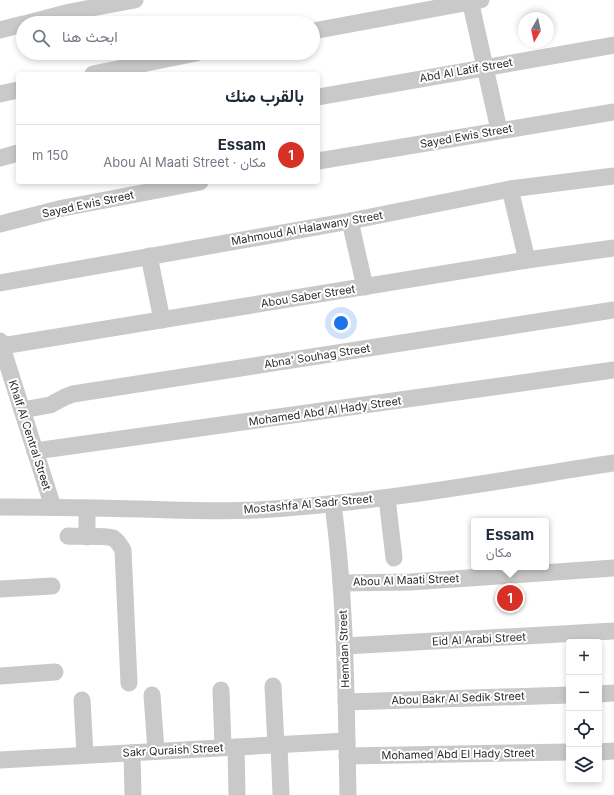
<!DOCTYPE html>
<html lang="ar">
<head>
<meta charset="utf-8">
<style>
	body { margin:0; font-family:Inter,Vazirmatn,sans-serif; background:#f2f2f3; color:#1f2937; direction:rtl }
	.controls { position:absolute; right:12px; bottom:12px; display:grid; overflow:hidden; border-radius:4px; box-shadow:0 2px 6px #0003 }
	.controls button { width:36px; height:36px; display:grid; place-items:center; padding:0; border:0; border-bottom:1px solid #e0e1e3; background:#fff; color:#1f2937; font:20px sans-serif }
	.compass { position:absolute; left:518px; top:12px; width:36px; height:36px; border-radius:50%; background:#fff; box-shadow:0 2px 6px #0003; rotate:189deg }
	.you { position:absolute; left:341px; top:323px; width:14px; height:14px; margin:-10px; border:3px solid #fff; border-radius:50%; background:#1a73e8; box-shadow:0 0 0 6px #1a73e833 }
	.badge { display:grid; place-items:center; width:26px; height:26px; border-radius:50%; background:#d93025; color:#fff; font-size:13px; font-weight:700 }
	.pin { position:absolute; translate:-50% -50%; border:2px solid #fff; box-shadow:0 1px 4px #0006 }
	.popup { position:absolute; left:471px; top:518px; width:78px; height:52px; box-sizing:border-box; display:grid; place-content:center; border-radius:4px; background:#fff; filter:drop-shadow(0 1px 3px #0005); font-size:13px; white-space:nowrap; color:#747a83 }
	.popup b { font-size:15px; color:#1f2937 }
	.popup::after { content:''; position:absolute; left:50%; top:100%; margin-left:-8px; border:8px solid transparent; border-top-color:#fff }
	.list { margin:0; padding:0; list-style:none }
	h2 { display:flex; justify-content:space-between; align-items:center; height:52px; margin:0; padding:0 16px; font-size:17px }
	h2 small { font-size:13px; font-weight:400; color:#747a83 }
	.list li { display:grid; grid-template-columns:26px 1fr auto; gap:12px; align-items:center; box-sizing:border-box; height:60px; padding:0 16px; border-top:1px solid #e0e1e3 }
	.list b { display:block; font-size:15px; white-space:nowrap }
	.list p { margin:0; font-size:13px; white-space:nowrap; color:#747a83 }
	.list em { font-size:13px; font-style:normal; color:#747a83 }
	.icon { flex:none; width:22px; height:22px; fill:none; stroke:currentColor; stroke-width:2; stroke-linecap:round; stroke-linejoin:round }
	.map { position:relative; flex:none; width:614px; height:795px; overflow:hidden; direction:ltr }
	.search { position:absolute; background:#fff; box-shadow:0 2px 6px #0003; left:16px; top:16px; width:304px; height:44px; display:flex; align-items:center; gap:10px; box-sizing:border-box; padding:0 14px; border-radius:22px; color:#747a83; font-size:15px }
	.panel { position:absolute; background:#fff; box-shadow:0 2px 6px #0003; left:16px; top:72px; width:304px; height:112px; border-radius:4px; direction:rtl }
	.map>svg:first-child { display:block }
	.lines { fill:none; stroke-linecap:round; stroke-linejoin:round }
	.minor { stroke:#c9c9c9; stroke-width:17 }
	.labels { text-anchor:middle; stroke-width:4; stroke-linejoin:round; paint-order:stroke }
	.street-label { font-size:11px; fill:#2c2c2c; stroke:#fff }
</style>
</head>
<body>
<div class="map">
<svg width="614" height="795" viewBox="0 0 614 795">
	<rect width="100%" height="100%" fill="#fff"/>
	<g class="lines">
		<g class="minor">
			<path d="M 470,0 L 499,130"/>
			<path d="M 28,23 L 70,12 L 135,0"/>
			<path d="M 0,30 L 23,24"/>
			<path d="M 313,31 L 481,0"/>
			<path d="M 93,74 L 196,53"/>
			<path d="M 0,94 L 18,90"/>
			<path d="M 318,97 L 614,45"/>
			<path d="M 0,158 L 18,153"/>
			<path d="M 318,161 L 614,112"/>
			<path d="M 510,189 L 527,260"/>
			<path d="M 350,221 L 365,287"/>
			<path d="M 0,224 L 63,208 L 200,182"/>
			<path d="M 149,256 L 162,320"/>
			<path d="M 0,283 L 350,221 L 510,189 L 614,176"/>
			<path d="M 0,341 L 53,507"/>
			<path d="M 2,346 L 527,260 L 614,248"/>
			<path d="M 22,410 L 50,405 L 65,397 L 73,394 L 614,310"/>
			<path d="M 35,451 L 614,370"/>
			<path d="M 387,498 L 394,558"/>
			<path d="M 333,504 C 346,601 346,698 348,795"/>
			<path d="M 0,507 C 47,507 93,508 140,509 C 179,510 218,512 257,510 C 377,503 496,481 614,463"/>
			<path d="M 87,508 L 87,537"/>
			<path d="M 68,536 C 79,537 103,535 113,538 C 118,541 120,545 123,550 L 129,683"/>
			<path d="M 342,583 L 410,582 L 614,568"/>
			<path d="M 0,589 L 52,586"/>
			<path d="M 345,646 L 614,631"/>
			<path d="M 0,676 L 55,672"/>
			<path d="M 273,686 L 276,745"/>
			<path d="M 221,690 L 223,747"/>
			<path d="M 599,694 L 614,693"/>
			<path d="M 152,695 L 156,751"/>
			<path d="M 82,700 L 85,755"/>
			<path d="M 346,702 L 569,695"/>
			<path d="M 279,745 L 281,795"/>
			<path d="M 236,747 L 237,795"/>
			<path d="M 599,752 L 614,751"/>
			<path d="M 132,753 L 133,795"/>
			<path d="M 347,756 L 569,752"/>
			<path d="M 0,760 L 347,741"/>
		</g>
	</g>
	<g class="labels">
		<g class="street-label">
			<text transform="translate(466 70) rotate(-10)" y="4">Abd Al Latif Street</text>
			<text transform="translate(466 136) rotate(-10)" y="4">Sayed Ewis Street</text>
			<text transform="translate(88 204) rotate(-12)" y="4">Sayed Ewis Street</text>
			<text transform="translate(307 228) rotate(-10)" y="4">Mahmoud Al Halawany Street</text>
			<text transform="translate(308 296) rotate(-9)" y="4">Abou Saber Street</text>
			<text transform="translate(317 356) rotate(-9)" y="4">Abna' Souhag Street</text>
			<text transform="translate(325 411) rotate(-8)" y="4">Mohamed Abd Al Hady Street</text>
			<text transform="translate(30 435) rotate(72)" y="4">Khalf Al Central Street</text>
			<text transform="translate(308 504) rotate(-5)" y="4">Mostashfa Al Sadr Street</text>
			<text transform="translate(406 580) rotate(-2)" y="4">Abou Al Maati Street</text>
			<text transform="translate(479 639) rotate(-3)" y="4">Eid Al Arabi Street</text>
			<text transform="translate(344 649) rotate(-92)" y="4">Hemdan Street</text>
			<text transform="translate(458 698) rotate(-2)" y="4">Abou Bakr Al Sedik Street</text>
			<text transform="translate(173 750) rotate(-3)" y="4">Sakr Quraish Street</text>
			<text transform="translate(458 754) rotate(-1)" y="4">Mohamed Abd El Hady Street</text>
		</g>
	</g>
</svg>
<div class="controls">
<button>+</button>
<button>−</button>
<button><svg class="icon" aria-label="locate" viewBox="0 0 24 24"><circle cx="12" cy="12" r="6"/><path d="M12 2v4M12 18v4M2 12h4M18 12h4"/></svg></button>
<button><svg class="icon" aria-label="layers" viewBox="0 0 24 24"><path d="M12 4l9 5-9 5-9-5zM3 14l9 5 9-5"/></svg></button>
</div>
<svg class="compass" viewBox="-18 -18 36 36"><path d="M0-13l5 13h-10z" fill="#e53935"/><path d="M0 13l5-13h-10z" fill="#747a83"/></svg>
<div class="you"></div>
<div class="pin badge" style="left:510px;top:598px">1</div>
<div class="popup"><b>Essam</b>مكان</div>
<div class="search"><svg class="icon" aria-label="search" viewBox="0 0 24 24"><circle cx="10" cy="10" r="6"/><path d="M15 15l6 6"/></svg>ابحث هنا</div>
<section class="panel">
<h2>بالقرب منك<small></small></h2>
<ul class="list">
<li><span class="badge">1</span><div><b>Essam</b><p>مكان · Abou Al Maati Street</p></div><em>150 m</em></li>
</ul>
</section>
</div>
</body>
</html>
